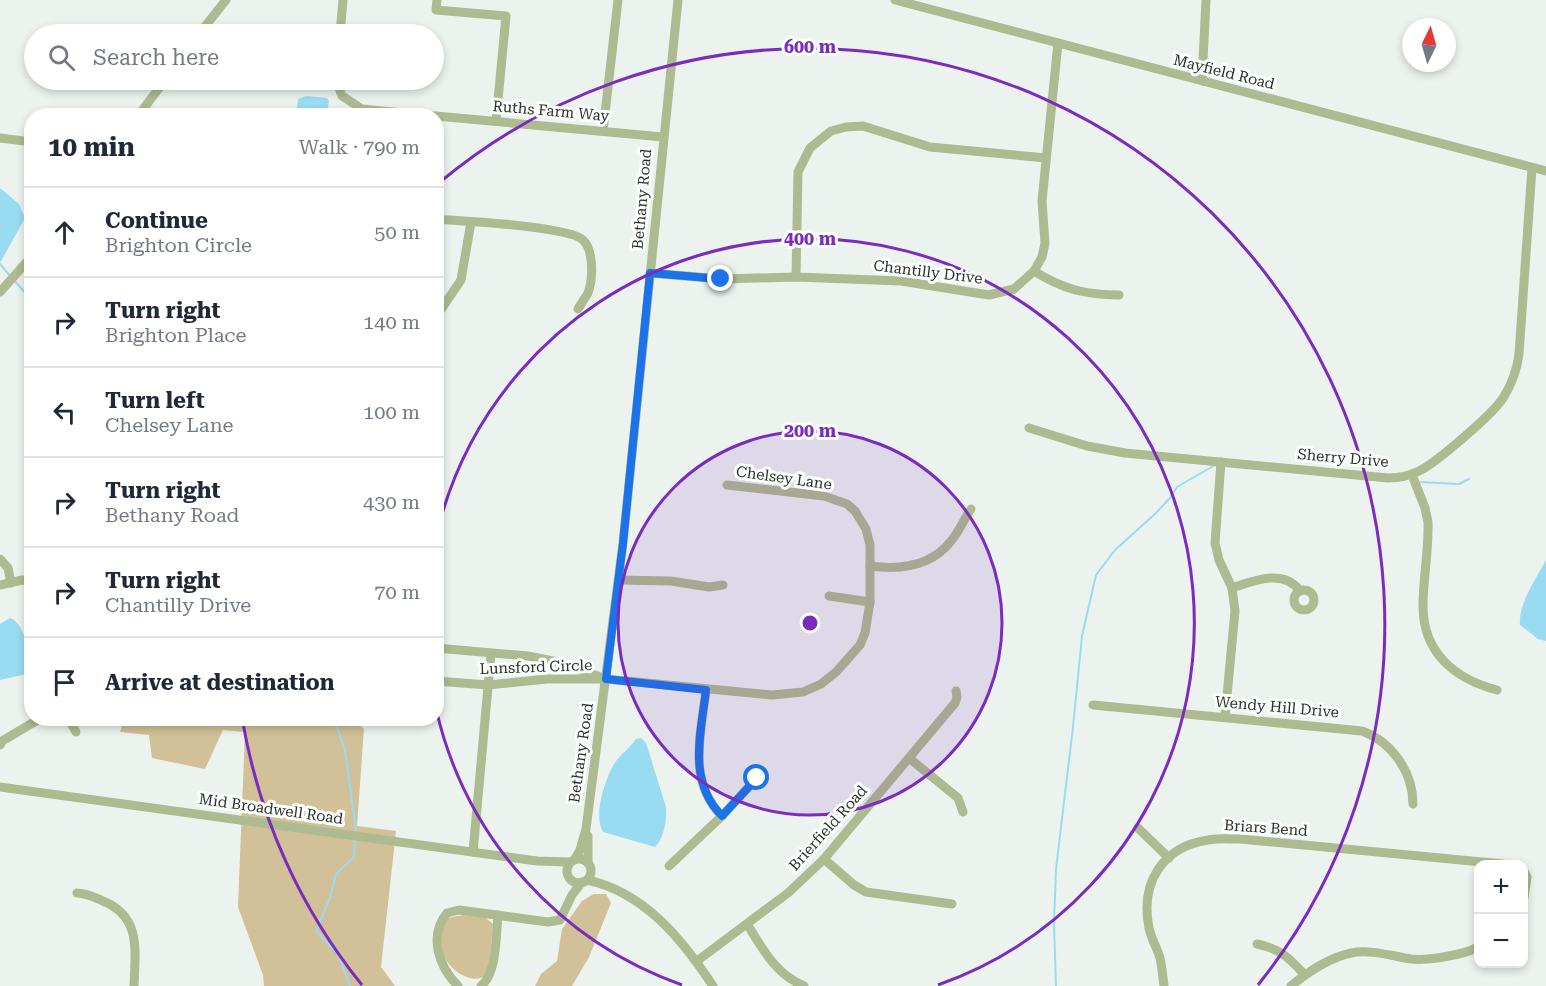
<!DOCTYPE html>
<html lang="en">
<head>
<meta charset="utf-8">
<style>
	body { margin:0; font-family:"Roboto Serif",serif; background:#f6f6f7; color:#1f2937 }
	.controls { position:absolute; right:18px; bottom:18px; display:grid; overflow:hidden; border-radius:12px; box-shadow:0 3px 9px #0003 }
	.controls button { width:54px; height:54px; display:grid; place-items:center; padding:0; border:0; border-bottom:2px solid #e0e1e3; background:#fff; color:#1f2937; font:30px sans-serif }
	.compass { position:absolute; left:1402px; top:18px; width:54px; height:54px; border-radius:50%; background:#fff; box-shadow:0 3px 9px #0003; rotate:5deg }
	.stop { position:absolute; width:18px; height:18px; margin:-14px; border:4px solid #1a73e8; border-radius:50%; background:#fff }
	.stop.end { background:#1a73e8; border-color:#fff; box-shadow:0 2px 6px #0008 }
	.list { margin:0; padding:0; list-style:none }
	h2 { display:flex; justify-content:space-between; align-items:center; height:78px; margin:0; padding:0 24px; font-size:26px }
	h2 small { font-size:20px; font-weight:400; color:#747a83 }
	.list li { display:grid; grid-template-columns:39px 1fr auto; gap:18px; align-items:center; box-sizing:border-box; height:90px; padding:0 24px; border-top:2px solid #e0e1e3 }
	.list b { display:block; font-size:22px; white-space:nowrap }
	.list p { margin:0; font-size:20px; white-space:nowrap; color:#747a83 }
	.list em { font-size:20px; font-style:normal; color:#747a83 }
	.icon { flex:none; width:33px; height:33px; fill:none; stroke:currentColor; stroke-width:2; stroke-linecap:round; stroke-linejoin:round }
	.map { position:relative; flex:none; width:1546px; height:986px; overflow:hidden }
	.search { position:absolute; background:#fff; box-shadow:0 3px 9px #0003; left:24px; top:24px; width:420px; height:66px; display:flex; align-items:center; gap:15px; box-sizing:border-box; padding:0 21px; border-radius:33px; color:#747a83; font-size:22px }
	.panel { position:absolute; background:#fff; box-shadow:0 3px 9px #0003; left:24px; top:108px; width:420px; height:618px; border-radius:24px }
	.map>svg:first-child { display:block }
	.green { fill:#d1c098 }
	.water { fill:#99dcf2 }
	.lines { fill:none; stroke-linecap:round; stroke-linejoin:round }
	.stream { stroke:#99dcf2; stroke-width:2 }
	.minor { stroke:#aeba8f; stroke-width:9 }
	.route { stroke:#1a73e8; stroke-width:8 }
	.ring { fill:none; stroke:#7b2cbf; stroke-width:3 }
	.labels { text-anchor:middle; stroke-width:6; stroke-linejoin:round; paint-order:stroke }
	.street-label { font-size:15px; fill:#2e302e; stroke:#fbfffc }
	.centre { fill:#7b2cbf; stroke:#fbfffc; stroke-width:3 }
	.ring-label { font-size:18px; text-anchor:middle; font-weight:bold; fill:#7b2cbf; stroke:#fbfffc; stroke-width:6; stroke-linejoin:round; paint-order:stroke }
</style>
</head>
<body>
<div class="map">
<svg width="1546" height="986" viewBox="0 0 1546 986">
	<rect width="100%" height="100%" fill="#ecf2ee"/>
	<g class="green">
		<path d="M 124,718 L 352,718 L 364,729 L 357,826 L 396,831 L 381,967 L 395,986 L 264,986 L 263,975 L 238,907 L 245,732 L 223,730 L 205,769 L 152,758 L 149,735 L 120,732 Z"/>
		<path d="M 594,894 L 606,894 L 611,903 L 589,957 L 572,986 L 535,986 L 541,974 L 557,961 L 562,929 L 582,901 Z"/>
		<path d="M 463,915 L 485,917 L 493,924 C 492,935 490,968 485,976 C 469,986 444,966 442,949 C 440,938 442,927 448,918 Z"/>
	</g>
	<g class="water">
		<path d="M 306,96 L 327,98 L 329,101 L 327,115 L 296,115 L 298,99 Z"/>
		<path d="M 0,188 L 19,204 L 25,218 L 0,263 Z"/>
		<path d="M 1546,560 L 1546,641 L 1538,639 L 1520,625 C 1518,604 1536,579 1546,560 Z"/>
		<path d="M 10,618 C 25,623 32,659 31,673 L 0,680 L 0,624 Z"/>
		<path d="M 641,738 L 646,743 L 666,807 C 667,820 664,839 655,847 L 603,832 C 593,815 605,780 614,764 C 620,754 630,748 636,739 Z"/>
	</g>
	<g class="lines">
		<g class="stream">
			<path d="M 0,264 L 10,276"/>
			<path d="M 14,280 L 32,301"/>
			<path d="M 1419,482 L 1459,484 L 1469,479"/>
			<path d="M 334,718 L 345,750 L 356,830"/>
			<path d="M 350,986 L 338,954 L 316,931 L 330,898 L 336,874 L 354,857 L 355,838"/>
			<path d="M 1056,986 L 1054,924 L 1056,869 L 1073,727 L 1082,636 L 1096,575 L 1115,550 L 1156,513 L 1170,498 L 1177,487 L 1215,465"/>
		</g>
		<g class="minor">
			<path d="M 437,0 L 436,10 L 506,16 L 496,121"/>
			<path d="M 895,0 L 1546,171"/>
			<path d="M 199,34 L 226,0"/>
			<path d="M 340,34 L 343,0"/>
			<path d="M 336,80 L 342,96 L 362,109 L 434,116"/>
			<path d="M 1202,81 L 1206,0"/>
			<path d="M 138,116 L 165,80"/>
			<path d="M 436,116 L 663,137"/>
			<path d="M 603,131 L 618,0"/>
			<path d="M 0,138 L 32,142"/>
			<path d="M 436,219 C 462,221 569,226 583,240 C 594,250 593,280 588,293 C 585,298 581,304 578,309"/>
			<path d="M 1034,271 C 1062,289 1086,295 1119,295"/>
			<path d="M 650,273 L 721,279 L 796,277 L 901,281 L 989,295 L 1014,289 L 1034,271 L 1042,257 L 1045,243 L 1042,201 L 1058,43"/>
			<path d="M 796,277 L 798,172 L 810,148 L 831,131 L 846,127 L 863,126 L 930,147 L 1046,158"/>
			<path d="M 0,292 L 32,256"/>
			<path d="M 436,317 L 461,280 L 471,222"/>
			<path d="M 1029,428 L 1087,446 L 1125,453 L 1388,478 C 1399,478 1409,476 1419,471 C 1436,463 1493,414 1503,398 C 1512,384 1517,370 1519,354 L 1532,168"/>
			<path d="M 1221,462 L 1215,543 L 1219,560 L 1232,588 L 1235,611 L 1225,717"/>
			<path d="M 1412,475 L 1425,508 L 1428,522 C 1429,550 1423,578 1423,606 C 1423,653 1455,679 1497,690"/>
			<path d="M 0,559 L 8,568 L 11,583"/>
			<path d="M 870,566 C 900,570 931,567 951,541 C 959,532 964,519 971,509"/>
			<path d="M 619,580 L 671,581 L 709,587 L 723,585"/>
			<path d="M 0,585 L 22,580 L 32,582"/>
			<path d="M 1232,588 C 1253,581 1284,568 1300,591"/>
			<circle cx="1304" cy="600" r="10"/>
			<path d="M 829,596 L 870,602"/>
			<path d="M 436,648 L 528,656 L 553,661 L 598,676"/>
			<path d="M 436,681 L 488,685 L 547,679 L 606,679 L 772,695 L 803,692 L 821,684 L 836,672 L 860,645 L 865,633 L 870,602 L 870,545 L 866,529 L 855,511 L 847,504 L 824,496 L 727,485"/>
			<path d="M 706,690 C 701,734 687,781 722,816"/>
			<path d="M 1093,705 L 1362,731 C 1392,742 1413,772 1413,804"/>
			<path d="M 68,718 L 76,732"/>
			<path d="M 0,745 L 2,741 L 41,718"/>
			<path d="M 909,758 L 958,798 L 963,812"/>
			<path d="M 0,787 L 537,861 L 570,862"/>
			<path d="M 1138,828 L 1169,858"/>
			<path d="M 588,836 L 588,863"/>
			<path d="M 473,852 L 491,654"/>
			<circle cx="579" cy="871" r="12"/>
			<path d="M 575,859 L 580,850 L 586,829 L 623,543 L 678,0"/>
			<path d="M 824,859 L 854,885 L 866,892 L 952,904"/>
			<path d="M 669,866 L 722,816 L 757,778"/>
			<path d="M 1524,871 L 1527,877 L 1524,898"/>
			<path d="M 587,880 C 644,892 682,939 713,986"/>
			<path d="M 77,893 C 86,893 94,897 103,901 C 142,917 135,951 134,986"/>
			<path d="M 747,924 C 763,949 775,974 804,986"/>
			<path d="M 1257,944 C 1281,949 1289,958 1305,975"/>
			<path d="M 697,961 L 788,893 L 824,859 L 955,703 L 957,697 L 956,691"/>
			<path d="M 458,986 C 439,967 428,936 447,913 L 459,910 L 548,922 L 560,920 L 572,895 L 582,882"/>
			<path d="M 481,986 C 497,974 496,935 498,915"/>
			<path d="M 1164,986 C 1163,977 1162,967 1160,958 C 1157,948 1151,938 1149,928 C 1140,883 1162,847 1208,840 C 1218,838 1230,839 1240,839 L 1503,864"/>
			<path d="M 1291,986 C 1309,971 1328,958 1351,953 C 1370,949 1392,956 1411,959 C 1426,961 1464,955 1478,947"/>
		</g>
	</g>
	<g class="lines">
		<path class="route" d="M 721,279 L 650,273 L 623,543 L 606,679 L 706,690 C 701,733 687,781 722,816 L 757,778"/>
	</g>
	<circle cx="810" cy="623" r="192" fill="#7b2cbf" fill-opacity=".12"/>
	<g class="ring">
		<circle cx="810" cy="623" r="192"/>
		<path d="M682 985A384 384 0 0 1 437 713M437 533A384 384 0 1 1 938 985"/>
		<path d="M362 985A576 576 0 0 1 243 723M440 182A576 576 0 0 1 1258 985"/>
	</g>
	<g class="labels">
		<g class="street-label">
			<text transform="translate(1224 72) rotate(14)" y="5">Mayfield Road</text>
			<text transform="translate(551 111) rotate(5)" y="5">Ruths Farm Way</text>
			<text transform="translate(642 199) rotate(-85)" y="5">Bethany Road</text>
			<text transform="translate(928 272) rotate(7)" y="5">Chantilly Drive</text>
			<text transform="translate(1343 458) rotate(5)" y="5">Sherry Drive</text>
			<text transform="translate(784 478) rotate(8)" y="5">Chelsey Lane</text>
			<text transform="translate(536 667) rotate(-2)" y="5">Lunsford Circle</text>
			<text transform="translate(1277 707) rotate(5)" y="5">Wendy Hill Drive</text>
			<text transform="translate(581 753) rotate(-82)" y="5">Bethany Road</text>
			<text transform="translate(271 809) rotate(8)" y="5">Mid Broadwell Road</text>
			<text transform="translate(828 828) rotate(-48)" y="5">Brierfield Road</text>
			<text transform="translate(1266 828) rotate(4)" y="5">Briars Bend</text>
		</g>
	</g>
	<circle cx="810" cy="623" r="9" class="centre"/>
	<g class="ring-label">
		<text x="810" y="53">600 m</text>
		<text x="810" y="245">400 m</text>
		<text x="810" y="437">200 m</text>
	</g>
</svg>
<div class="controls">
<button>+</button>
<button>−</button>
</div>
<svg class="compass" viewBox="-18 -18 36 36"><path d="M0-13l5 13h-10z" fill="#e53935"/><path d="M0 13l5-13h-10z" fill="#747a83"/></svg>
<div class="stop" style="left:757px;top:778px"></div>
<div class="stop end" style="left:721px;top:279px"></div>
<div class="search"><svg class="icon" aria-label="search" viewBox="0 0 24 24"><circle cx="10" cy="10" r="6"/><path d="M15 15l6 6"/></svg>Search here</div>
<section class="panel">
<h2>10 min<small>Walk · 790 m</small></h2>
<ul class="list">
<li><svg class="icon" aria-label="ahead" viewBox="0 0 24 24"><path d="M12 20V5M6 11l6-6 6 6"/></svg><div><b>Continue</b><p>Brighton Circle</p></div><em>50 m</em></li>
<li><svg class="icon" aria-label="right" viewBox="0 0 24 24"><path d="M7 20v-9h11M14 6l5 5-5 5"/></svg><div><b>Turn right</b><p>Brighton Place</p></div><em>140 m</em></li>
<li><svg class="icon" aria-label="left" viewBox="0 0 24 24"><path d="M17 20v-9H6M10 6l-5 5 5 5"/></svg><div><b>Turn left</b><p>Chelsey Lane</p></div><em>100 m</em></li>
<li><svg class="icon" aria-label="right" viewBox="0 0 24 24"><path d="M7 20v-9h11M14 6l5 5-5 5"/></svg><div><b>Turn right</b><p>Bethany Road</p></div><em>430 m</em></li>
<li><svg class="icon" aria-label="right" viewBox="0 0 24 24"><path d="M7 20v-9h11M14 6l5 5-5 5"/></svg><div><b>Turn right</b><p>Chantilly Drive</p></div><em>70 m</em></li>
<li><svg class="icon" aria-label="arrive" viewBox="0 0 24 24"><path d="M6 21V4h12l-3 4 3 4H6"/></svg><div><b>Arrive at destination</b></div></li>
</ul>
</section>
</div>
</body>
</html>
